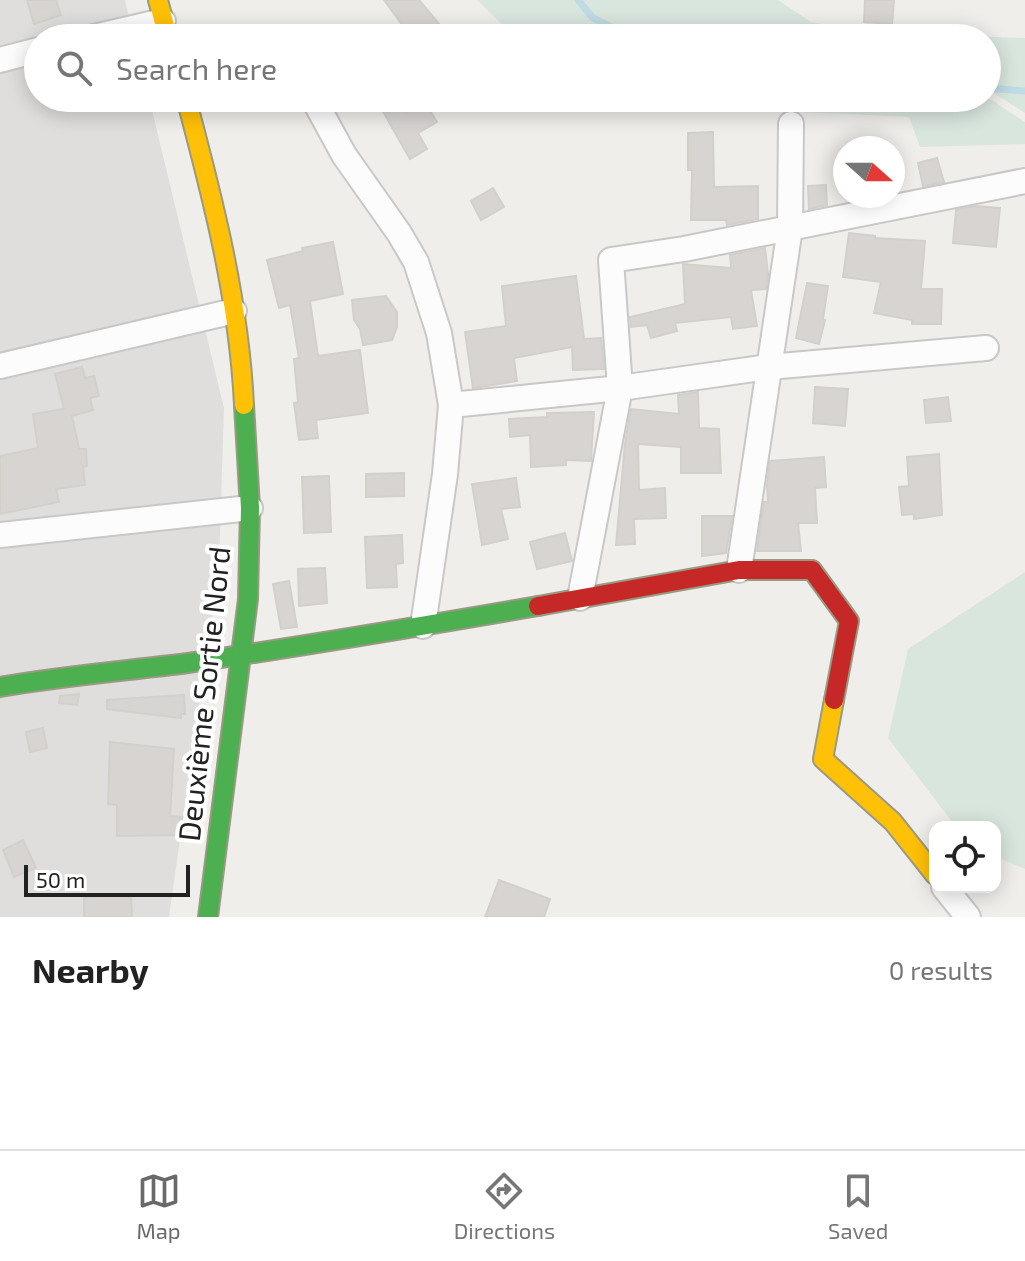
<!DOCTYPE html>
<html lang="en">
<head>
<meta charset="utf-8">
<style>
	body { margin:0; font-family:"Exo 2",sans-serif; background:#f6f6f6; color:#222 }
	.controls { position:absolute; right:24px; bottom:24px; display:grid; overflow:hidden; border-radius:16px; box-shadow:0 4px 20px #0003 }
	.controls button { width:72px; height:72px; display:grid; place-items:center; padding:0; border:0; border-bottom:2px solid #e0e0e0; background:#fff; color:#222; font:40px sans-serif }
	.compass { position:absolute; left:833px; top:136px; width:72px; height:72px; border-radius:50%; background:#fff; box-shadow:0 4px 20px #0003; rotate:111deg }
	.scale { position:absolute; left:24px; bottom:20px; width:166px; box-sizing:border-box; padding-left:8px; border:4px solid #222; border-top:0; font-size:22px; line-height:28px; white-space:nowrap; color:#222; -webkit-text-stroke:6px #fff; paint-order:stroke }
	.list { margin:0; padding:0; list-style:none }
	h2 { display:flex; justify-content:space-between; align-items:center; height:104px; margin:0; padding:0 32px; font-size:34px }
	h2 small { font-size:26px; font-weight:400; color:#767676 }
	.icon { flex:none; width:44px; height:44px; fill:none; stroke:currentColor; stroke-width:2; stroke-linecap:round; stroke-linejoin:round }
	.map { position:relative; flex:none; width:1025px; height:917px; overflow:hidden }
	.search { position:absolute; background:#fff; box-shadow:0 4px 20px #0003; left:24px; right:24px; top:24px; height:88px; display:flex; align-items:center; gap:20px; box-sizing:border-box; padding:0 28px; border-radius:44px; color:#767676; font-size:30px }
	.sheet { height:232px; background:#fff }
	nav { display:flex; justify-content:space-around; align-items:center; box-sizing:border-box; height:112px; border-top:2px solid #e0e0e0; background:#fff; font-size:22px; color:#767676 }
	nav a { display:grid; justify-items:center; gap:4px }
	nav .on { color:#6a6968 }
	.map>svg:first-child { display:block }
	.residential { fill:#dfdedc }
	.wetland { fill:#d9e6de }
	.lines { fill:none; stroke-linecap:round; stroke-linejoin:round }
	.stream { stroke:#bfdbe3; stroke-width:7 }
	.building { fill:#d7d4d2; stroke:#d3d0cc; stroke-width:2 }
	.street-casing { stroke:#c9c8c7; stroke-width:28 }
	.fast-casing { stroke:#999a82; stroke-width:22 }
	.slow-casing { stroke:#999a82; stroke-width:22 }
	.jam-casing { stroke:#999a82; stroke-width:22 }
	.street { stroke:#fdfcfc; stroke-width:24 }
	.fast { stroke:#4caf50; stroke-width:18 }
	.slow { stroke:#ffc107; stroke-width:18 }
	.jam { stroke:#c62828; stroke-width:18 }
	.labels { text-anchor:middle; stroke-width:8; stroke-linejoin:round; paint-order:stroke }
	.street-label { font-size:30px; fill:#222; stroke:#fff }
</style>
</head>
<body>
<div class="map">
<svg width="1025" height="917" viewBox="0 0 1025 917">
	<rect width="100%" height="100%" fill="#f0eeeb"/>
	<path class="residential" d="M 0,0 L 125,0 L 134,38 L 38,38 L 38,98 L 149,98 L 224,408 L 219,565 L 169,917 L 0,917 Z"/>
	<g class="wetland">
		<path d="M 477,0 L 778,0 L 811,22 L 900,38 L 516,38 Z"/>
		<path d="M 904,34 L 1025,38 L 1025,113 L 987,89 L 987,38 L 910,38 Z"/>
		<path d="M 987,97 L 1025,122 L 1025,144 L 920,147 L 909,117 L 712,108 L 711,98 Z"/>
		<path d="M 1025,572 L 1025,869 L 995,856 L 995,827 L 956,827 L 888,738 L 908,649 Z"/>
	</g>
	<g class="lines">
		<g class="stream">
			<path d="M 578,0 L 593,18 L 634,38"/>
			<path d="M 987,88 L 1025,91"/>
		</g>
	</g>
	<g class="building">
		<path d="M 27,0 L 56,0 L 61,15 L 34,24 Z"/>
		<path d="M 384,0 L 419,0 L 451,38 L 382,38 L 403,26 Z"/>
		<path d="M 865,0 L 894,0 L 892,24 L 864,22 Z"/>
		<path d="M 394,98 L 398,98 L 406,112 L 424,101 L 437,122 L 418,133 L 427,149 L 410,159 L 380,106 Z"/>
		<path d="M 713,132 L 714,187 L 758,186 L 758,219 L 727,225 L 726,220 L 691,220 L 692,170 L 688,170 L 688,133 Z"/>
		<path d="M 937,158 L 944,182 L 923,186 L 918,163 Z"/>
		<path d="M 826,185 L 827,205 L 809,209 L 808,186 Z"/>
		<path d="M 493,188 L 504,207 L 481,220 L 471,201 Z"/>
		<path d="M 975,206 L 1000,208 L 996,247 L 953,243 L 956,210 Z"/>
		<path d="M 849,233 L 875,236 L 875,238 L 925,241 L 921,289 L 942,289 L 941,324 L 912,324 L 912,320 L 874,313 L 881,282 L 843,277 Z"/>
		<path d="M 333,242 L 343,294 L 310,301 L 318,356 L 360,350 L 368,413 L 316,420 L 318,438 L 299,440 L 294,403 L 298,402 L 294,359 L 299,358 L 290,305 L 279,308 L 267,260 L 303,251 L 302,248 Z"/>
		<path d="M 765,248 L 768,274 L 766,289 L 751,290 L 757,326 L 733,329 L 731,317 L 675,323 L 677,331 L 651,338 L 647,325 L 631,327 L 630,317 L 685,304 L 683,264 L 731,268 L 730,255 Z"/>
		<path d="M 576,276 L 584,339 L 601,338 L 604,369 L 573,370 L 572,347 L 514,358 L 517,381 L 473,388 L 465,332 L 506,326 L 502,286 Z"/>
		<path d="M 807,283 L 828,286 L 823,319 L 825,320 L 819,344 L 796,338 Z"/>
		<path d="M 386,296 L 397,312 L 397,327 L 392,340 L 363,345 L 360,329 L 354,320 L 352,300 Z"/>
		<path d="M 82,367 L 85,378 L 94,376 L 99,396 L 90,398 L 93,410 L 72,416 L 79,449 L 86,449 L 87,466 L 83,466 L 85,485 L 56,489 L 59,502 L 0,514 L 0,456 L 38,448 L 33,414 L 64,409 L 55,374 Z"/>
		<path d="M 815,387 L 848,389 L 845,426 L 813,423 Z"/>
		<path d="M 698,392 L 699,428 L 719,429 L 721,473 L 681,473 L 681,447 L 638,444 L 639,490 L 665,488 L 666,518 L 634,519 L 635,544 L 616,545 L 625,443 L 631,409 L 679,414 L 678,395 Z"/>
		<path d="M 948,397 L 951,421 L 926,423 L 924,400 Z"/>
		<path d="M 594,412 L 591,461 L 566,460 L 566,465 L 531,467 L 530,435 L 510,437 L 509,419 L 547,417 L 547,413 Z"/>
		<path d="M 939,454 L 942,515 L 914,519 L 914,514 L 902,515 L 899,487 L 909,486 L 907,457 Z"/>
		<path d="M 824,457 L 826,487 L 815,488 L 817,523 L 798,523 L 801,551 L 757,551 L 764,502 L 768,502 L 767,485 L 770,461 Z"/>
		<path d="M 404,473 L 404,496 L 366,497 L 366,474 Z"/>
		<path d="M 329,476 L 331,532 L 304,533 L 302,477 Z"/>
		<path d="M 516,478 L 520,507 L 501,509 L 508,539 L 482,545 L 472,484 Z"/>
		<path d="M 702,516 L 732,516 L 726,553 L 702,556 Z"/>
		<path d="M 565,533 L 572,561 L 537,569 L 530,542 Z"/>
		<path d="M 402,535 L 403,563 L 396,564 L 397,587 L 367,588 L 365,537 Z"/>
		<path d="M 325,568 L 327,603 L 299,606 L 298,569 Z"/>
		<path d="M 289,581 L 297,627 L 281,629 L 273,584 Z"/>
		<path d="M 79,694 L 77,705 L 59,703 L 60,696 Z"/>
		<path d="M 184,695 L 185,714 L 181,714 L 181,718 L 107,709 L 107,700 Z"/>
		<path d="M 43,728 L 47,748 L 30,752 L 26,732 Z"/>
		<path d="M 110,742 L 174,749 L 170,816 L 182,817 L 181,835 L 117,836 L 117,805 L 108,804 Z"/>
		<path d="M 23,840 L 36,868 L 14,877 L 3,850 Z"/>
		<path d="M 499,880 L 550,899 L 544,917 L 485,917 Z"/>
		<path d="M 131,895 L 132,917 L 84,917 L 84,897 Z"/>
	</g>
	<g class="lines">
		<g class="street-casing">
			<g id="street">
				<path d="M 90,38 L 163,21"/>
				<path d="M 0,60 L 38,50"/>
				<path d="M 313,98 L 344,155 L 399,233 L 416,262 L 439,333 L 451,405 L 445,474 L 423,626"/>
				<path d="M 0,366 L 234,311"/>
				<path d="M 451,405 L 620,388 L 769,367 L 986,348"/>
				<path d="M 0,535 L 250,508"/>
				<path d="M 739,570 L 790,228 L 791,124"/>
				<path d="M 580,598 L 620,388 L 611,260 L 684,249 L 1025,181"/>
				<path d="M 944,887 L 968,917"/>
			</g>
		</g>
		<g class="fast-casing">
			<g id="fast">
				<path d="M 0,687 C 62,676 125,671 188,663 C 305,646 422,626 538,606"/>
				<path d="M 208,917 L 248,599 L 250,508 L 244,405"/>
			</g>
		</g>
		<g class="slow-casing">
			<g id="slow">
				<path d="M 158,0 L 168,38"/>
				<path d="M 186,98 C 213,199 239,300 244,405"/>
				<path d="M 834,700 L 823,759 L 893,822 L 935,875"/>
			</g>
		</g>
		<g class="jam-casing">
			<path id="jam" d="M 538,606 L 739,570 L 812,570 L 849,621 L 834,700"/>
		</g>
		<use href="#street" class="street"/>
		<use href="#fast" class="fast"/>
		<use href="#slow" class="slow"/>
		<use href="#jam" class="jam"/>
	</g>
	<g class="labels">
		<g class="street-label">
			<text transform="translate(205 694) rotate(-84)" y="10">Deuxième Sortie Nord</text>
		</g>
	</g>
</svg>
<div class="controls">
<button><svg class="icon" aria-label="locate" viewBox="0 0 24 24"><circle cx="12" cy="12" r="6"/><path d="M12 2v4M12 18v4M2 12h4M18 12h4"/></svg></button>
</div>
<svg class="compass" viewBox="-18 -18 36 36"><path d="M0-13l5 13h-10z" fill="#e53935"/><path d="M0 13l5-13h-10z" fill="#767676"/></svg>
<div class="scale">50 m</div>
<div class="search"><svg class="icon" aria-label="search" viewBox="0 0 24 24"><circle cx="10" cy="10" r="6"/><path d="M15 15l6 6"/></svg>Search here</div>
</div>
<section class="sheet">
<h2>Nearby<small>0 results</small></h2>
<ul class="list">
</ul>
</section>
<nav>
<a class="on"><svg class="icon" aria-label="map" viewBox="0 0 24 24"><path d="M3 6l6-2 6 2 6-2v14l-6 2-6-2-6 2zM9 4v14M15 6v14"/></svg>Map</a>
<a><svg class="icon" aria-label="directions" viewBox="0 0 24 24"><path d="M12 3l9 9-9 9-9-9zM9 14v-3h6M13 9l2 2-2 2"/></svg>Directions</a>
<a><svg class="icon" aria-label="saved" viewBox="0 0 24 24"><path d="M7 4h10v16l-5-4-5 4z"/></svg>Saved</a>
</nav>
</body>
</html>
